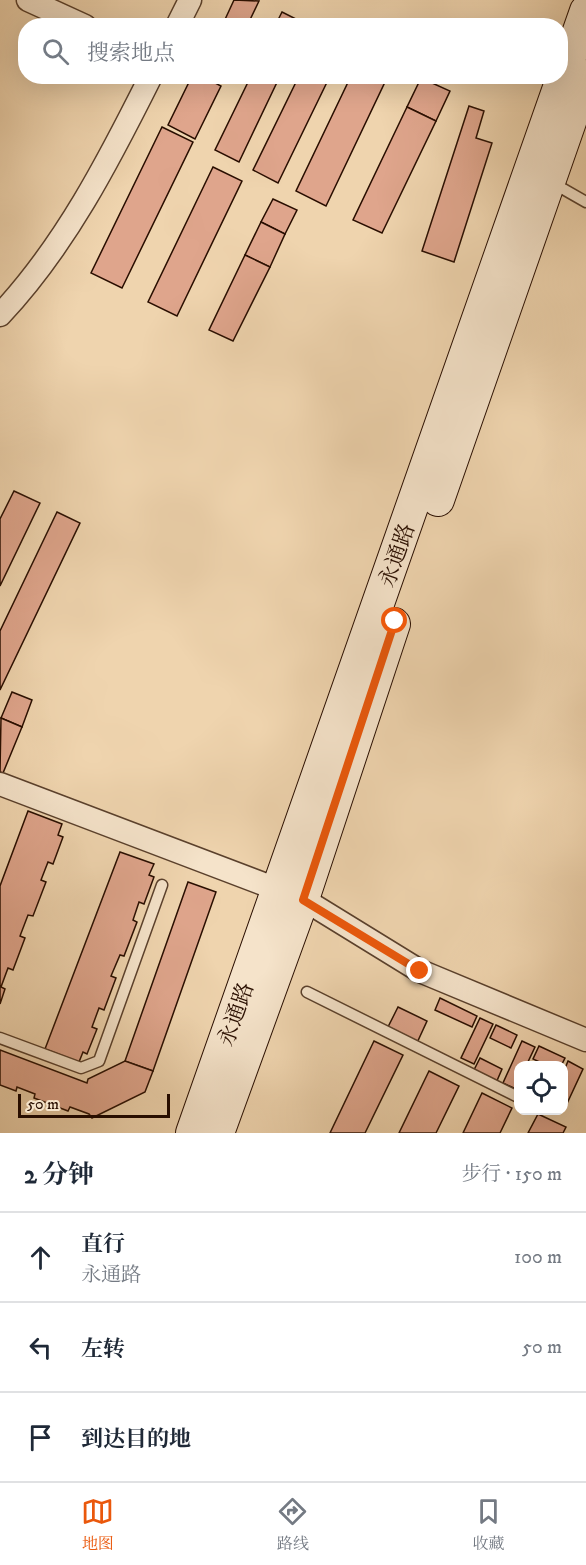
<!DOCTYPE html>
<html lang="zh">
<head>
<meta charset="utf-8">
<style>
	body { margin:0; font-family:"IM FELL DW Pica","Noto Serif SC",serif; background:#f6f6f7; color:#1f2937 }
	.controls { position:absolute; right:18px; bottom:18px; display:grid; overflow:hidden; border-radius:12px; box-shadow:0 6px 24px #0002 }
	.controls button { width:54px; height:54px; display:grid; place-items:center; padding:0; border:0; border-bottom:2px solid #e0e1e3; background:#fff; color:#1f2937; font:30px sans-serif }
	.scale { position:absolute; left:18px; bottom:15px; width:152px; box-sizing:border-box; padding-left:6px; border:3px solid #290e00; border-top:0; font-size:16px; line-height:21px; white-space:nowrap; color:#290e00; -webkit-text-stroke:4px #f5e3ca; paint-order:stroke }
	.stop { position:absolute; width:18px; height:18px; margin:-14px; border:4px solid #ea580c; border-radius:50%; background:#fff }
	.stop.end { background:#ea580c; border-color:#fff; box-shadow:0 2px 6px #0008 }
	.list { margin:0; padding:0; list-style:none }
	h2 { display:flex; justify-content:space-between; align-items:center; height:78px; margin:0; padding:0 24px; font-size:26px }
	h2 small { font-size:20px; font-weight:400; color:#747a83 }
	.list li { display:grid; grid-template-columns:39px 1fr auto; gap:18px; align-items:center; box-sizing:border-box; height:90px; padding:0 24px; border-top:2px solid #e0e1e3 }
	.list b { display:block; font-size:22px; white-space:nowrap }
	.list p { margin:0; font-size:20px; white-space:nowrap; color:#747a83 }
	.list em { font-size:20px; font-style:normal; color:#747a83 }
	.icon { flex:none; width:33px; height:33px; fill:none; stroke:currentColor; stroke-width:2; stroke-linecap:round; stroke-linejoin:round }
	.map { position:relative; flex:none; width:586px; height:1133px; overflow:hidden }
	.search { position:absolute; background:#fff; box-shadow:0 6px 24px #0002; left:18px; right:18px; top:18px; height:66px; display:flex; align-items:center; gap:15px; box-sizing:border-box; padding:0 21px; border-radius:24px; color:#747a83; font-size:22px }
	.sheet { height:348px; background:#fff }
	nav { display:flex; justify-content:space-around; align-items:center; box-sizing:border-box; height:84px; border-top:2px solid #e0e1e3; background:#fff; font-size:16px; color:#747a83 }
	nav a { display:grid; justify-items:center; gap:3px }
	nav .on { color:#ea580c }
	.map>svg:first-child { display:block }
	.building { fill:#dfa58c; stroke:#290e00; stroke-width:1.5 }
	.lines { fill:none; stroke-linecap:round; stroke-linejoin:round }
	.lane-casing { stroke:#5a402c; stroke-width:13 }
	.street-casing { stroke:#5a402c; stroke-width:25 }
	.secondary-casing { stroke:#290e00; stroke-width:34 }
	.lane { stroke:#f5e3ca; stroke-width:10 }
	.street { stroke:#f5e3ca; stroke-width:22 }
	.secondary { stroke:#f5e3ca; stroke-width:32 }
	.route { stroke:#ea580c; stroke-width:8 }
	.labels { text-anchor:middle; stroke-width:6; stroke-linejoin:round; paint-order:stroke }
	.street-label { font-size:22px; fill:#290e00; stroke:#f5e3ca }
</style>
</head>
<body>
<div class="map">
<svg width="586" height="1133" viewBox="0 0 586 1133">
	<rect width="100%" height="100%" fill="#efd4ae"/>
	<filter id="stains"><feTurbulence type="fractalNoise" baseFrequency=".00333" numOctaves="4"/><feColorMatrix values="0 0 0 0 .2 0 0 0 0 .09 0 0 0 0 .02 0 0 0 .5 -.17"/></filter>
	<radialGradient id="worn" r=".72"><stop offset=".6" stop-color="#630" stop-opacity="0"/><stop offset="1" stop-color="#630" stop-opacity=".3"/></radialGradient>
	<g class="building">
		<path d="M 234,0 L 259,1 L 247,26 L 222,26 Z"/>
		<path d="M 282,12 L 306,24 L 305,26 L 275,26 Z"/>
		<path d="M 192,76 L 202,76 L 221,86 L 195,139 L 168,125 Z"/>
		<path d="M 251,76 L 280,76 L 239,162 L 215,150 Z"/>
		<path d="M 299,76 L 330,76 L 278,183 L 253,170 Z"/>
		<path d="M 351,76 L 382,76 L 381,80 L 385,82 L 326,206 L 296,191 Z"/>
		<path d="M 421,78 L 450,91 L 436,121 L 407,107 Z"/>
		<path d="M 469,106 L 484,111 L 476,138 L 492,143 L 454,262 L 422,251 Z"/>
		<path d="M 407,107 L 436,121 L 382,233 L 353,220 Z"/>
		<path d="M 162,127 L 193,142 L 122,288 L 91,273 Z"/>
		<path d="M 213,167 L 242,181 L 177,316 L 148,302 Z"/>
		<path d="M 273,199 L 297,210 L 285,234 L 261,222 Z"/>
		<path d="M 261,222 L 285,234 L 270,267 L 245,255 Z"/>
		<path d="M 245,255 L 270,267 L 233,341 L 209,330 Z"/>
		<path d="M 14,491 L 40,503 L 0,586 L 0,519 Z"/>
		<path d="M 57,512 L 80,523 L 0,690 L 0,631 Z"/>
		<path d="M 12,692 L 32,700 L 22,727 L 1,718 Z"/>
		<path d="M 1,718 L 22,727 L 3,773 L 0,772 Z"/>
		<path d="M 28,811 L 62,824 L 58,835 L 63,837 L 53,864 L 48,862 L 41,880 L 46,882 L 33,916 L 28,915 L 20,936 L 25,938 L 13,970 L 8,968 L 1,987 L 5,989 L 0,1004 L 0,886 Z"/>
		<path d="M 120,852 L 154,864 L 149,875 L 154,877 L 144,904 L 139,902 L 133,920 L 137,922 L 124,956 L 120,955 L 111,976 L 116,978 L 104,1010 L 99,1008 L 92,1027 L 97,1029 L 87,1054 L 83,1052 L 79,1062 L 45,1049 Z"/>
		<path d="M 188,882 L 216,892 L 153,1071 L 125,1061 Z"/>
		<path d="M 440,998 L 477,1016 L 472,1027 L 435,1010 Z"/>
		<path d="M 398,1007 L 427,1021 L 416,1045 L 386,1031 Z"/>
		<path d="M 480,1018 L 493,1024 L 474,1064 L 461,1058 Z"/>
		<path d="M 496,1025 L 517,1035 L 511,1048 L 490,1038 Z"/>
		<path d="M 374,1041 L 403,1055 L 365,1133 L 330,1133 Z"/>
		<path d="M 522,1041 L 535,1047 L 526,1066 L 518,1066 L 518,1082 L 516,1089 L 503,1083 Z"/>
		<path d="M 539,1046 L 565,1058 L 561,1066 L 548,1066 L 533,1059 Z"/>
		<path d="M 0,1050 L 87,1083 L 88,1079 L 125,1061 L 153,1071 L 145,1092 L 92,1118 L 89,1114 L 70,1107 L 68,1111 L 34,1098 L 35,1094 L 17,1087 L 16,1091 L 0,1085 Z"/>
		<path d="M 480,1058 L 502,1069 L 496,1083 L 473,1072 Z"/>
		<path d="M 568,1061 L 583,1069 L 564,1110 L 564,1071 Z"/>
		<path d="M 429,1071 L 459,1086 L 436,1133 L 399,1133 Z"/>
		<path d="M 482,1093 L 512,1108 L 500,1133 L 463,1133 Z"/>
		<path d="M 538,1114 L 566,1127 L 563,1133 L 528,1133 Z"/>
	</g>
	<g class="lines">
		<g class="lane-casing">
			<g id="lane">
				<path d="M 551,182 L 586,202"/>
				<path d="M 307,992 L 518,1097"/>
				<path d="M 0,1038 L 81,1068 L 99,1061 L 162,885"/>
			</g>
		</g>
		<g class="street-casing">
			<g id="street">
				<path d="M 28,0 L 85,26"/>
				<path d="M 177,26 L 190,0"/>
				<path d="M 0,315 C 65,246 109,160 151,76"/>
				<path d="M 0,784 L 303,899 L 420,971 L 586,1040"/>
			</g>
		</g>
		<g class="secondary-casing">
			<g id="secondary">
				<path d="M 438,500 L 586,76"/>
				<path d="M 192,1133 L 586,11"/>
				<path d="M 218,1133 L 303,899 L 394,624"/>
			</g>
		</g>
		<use href="#lane" class="lane"/>
		<use href="#street" class="street"/>
		<use href="#secondary" class="secondary"/>
	</g>
	<g class="lines">
		<path class="route" d="M 395,621 L 303,900 L 420,971"/>
	</g>
	<g class="labels">
		<g class="street-label">
			<text transform="translate(396 555) rotate(-71)" y="8">永通路</text>
			<text transform="translate(235 1014) rotate(-71)" y="8">永通路</text>
		</g>
	</g>
	<rect width="100%" height="100%" filter="url(#stains)"/>
	<rect width="100%" height="100%" fill="url(#worn)"/>
</svg>
<div class="controls">
<button><svg class="icon" aria-label="locate" viewBox="0 0 24 24"><circle cx="12" cy="12" r="6"/><path d="M12 2v4M12 18v4M2 12h4M18 12h4"/></svg></button>
</div>
<div class="scale">50 m</div>
<div class="stop" style="left:395px;top:621px"></div>
<div class="stop end" style="left:420px;top:971px"></div>
<div class="search"><svg class="icon" aria-label="search" viewBox="0 0 24 24"><circle cx="10" cy="10" r="6"/><path d="M15 15l6 6"/></svg>搜索地点</div>
</div>
<section class="sheet">
<h2>2 分钟<small>步行 · 150 m</small></h2>
<ul class="list">
<li><svg class="icon" aria-label="ahead" viewBox="0 0 24 24"><path d="M12 20V5M6 11l6-6 6 6"/></svg><div><b>直行</b><p>永通路</p></div><em>100 m</em></li>
<li><svg class="icon" aria-label="left" viewBox="0 0 24 24"><path d="M17 20v-9H6M10 6l-5 5 5 5"/></svg><div><b>左转</b></div><em>50 m</em></li>
<li><svg class="icon" aria-label="arrive" viewBox="0 0 24 24"><path d="M6 21V4h12l-3 4 3 4H6"/></svg><div><b>到达目的地</b></div></li>
</ul>
</section>
<nav>
<a class="on"><svg class="icon" aria-label="map" viewBox="0 0 24 24"><path d="M3 6l6-2 6 2 6-2v14l-6 2-6-2-6 2zM9 4v14M15 6v14"/></svg>地图</a>
<a><svg class="icon" aria-label="directions" viewBox="0 0 24 24"><path d="M12 3l9 9-9 9-9-9zM9 14v-3h6M13 9l2 2-2 2"/></svg>路线</a>
<a><svg class="icon" aria-label="saved" viewBox="0 0 24 24"><path d="M7 4h10v16l-5-4-5 4z"/></svg>收藏</a>
</nav>
</body>
</html>
